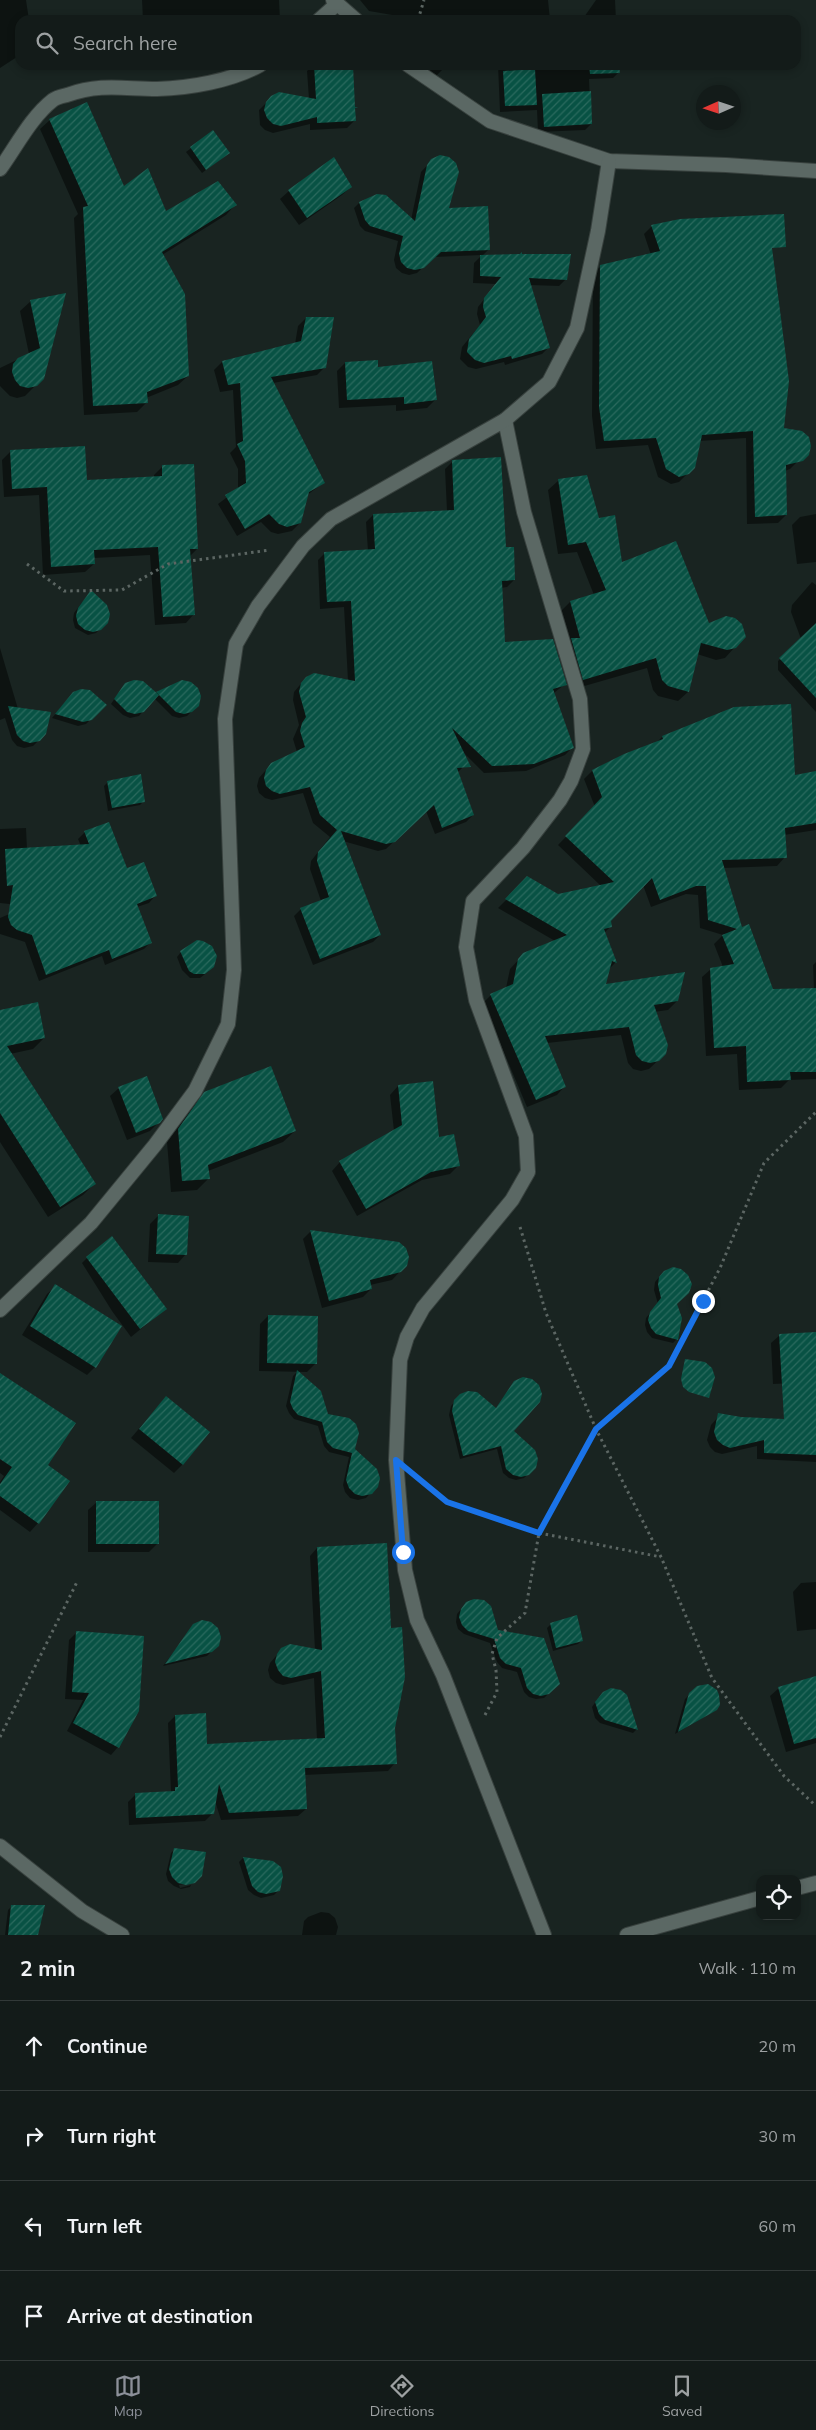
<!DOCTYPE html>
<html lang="en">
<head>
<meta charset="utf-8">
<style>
	body { margin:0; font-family:Mulish,sans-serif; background:#202826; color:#f1f3f6 }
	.controls { position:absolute; right:15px; bottom:15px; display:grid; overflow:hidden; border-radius:10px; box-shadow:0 2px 8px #0003 }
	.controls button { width:45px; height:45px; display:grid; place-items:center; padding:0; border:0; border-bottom:1px solid #323938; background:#131b19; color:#f1f3f6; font:25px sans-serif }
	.compass { position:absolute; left:696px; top:85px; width:45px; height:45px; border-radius:50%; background:#131b19; box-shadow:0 2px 8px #0003; rotate:267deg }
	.stop { position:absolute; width:15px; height:15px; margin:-11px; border:4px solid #1a73e8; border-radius:50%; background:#fff }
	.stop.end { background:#1a73e8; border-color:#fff; box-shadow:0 1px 5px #0008 }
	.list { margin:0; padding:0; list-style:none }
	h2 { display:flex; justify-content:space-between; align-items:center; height:65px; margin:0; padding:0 20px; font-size:21px }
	h2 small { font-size:16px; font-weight:400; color:#9da1a2 }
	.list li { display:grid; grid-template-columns:32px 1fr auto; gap:15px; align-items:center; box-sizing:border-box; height:90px; padding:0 20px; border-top:1px solid #323938 }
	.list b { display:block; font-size:19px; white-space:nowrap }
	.list em { font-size:16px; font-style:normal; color:#9da1a2 }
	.icon { flex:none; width:28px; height:28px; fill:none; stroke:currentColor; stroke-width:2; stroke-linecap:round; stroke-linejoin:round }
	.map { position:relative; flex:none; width:816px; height:1935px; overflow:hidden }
	.search { position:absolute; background:#131b19; box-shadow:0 2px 8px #0003; left:15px; right:15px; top:15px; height:55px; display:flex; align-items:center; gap:12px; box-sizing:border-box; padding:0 18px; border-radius:15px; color:#9da1a2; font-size:19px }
	.sheet { height:425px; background:#131b19 }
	nav { display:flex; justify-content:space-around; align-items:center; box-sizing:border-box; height:70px; border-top:1px solid #323938; background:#131b19; font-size:14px; color:#9da1a2 }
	nav a { display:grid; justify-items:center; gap:2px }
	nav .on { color:#8c9099 }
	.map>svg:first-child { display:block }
	.shadow { fill:#0007 }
	.building { fill:url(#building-hatch) }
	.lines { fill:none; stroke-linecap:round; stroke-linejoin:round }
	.minor-casing { stroke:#38413e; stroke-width:16 }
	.tertiary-casing { stroke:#38413e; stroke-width:16 }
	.path { stroke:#5c6663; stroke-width:3; stroke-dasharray:2.5 4; stroke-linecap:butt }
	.minor { stroke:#5b6864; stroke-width:14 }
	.tertiary { stroke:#5b6864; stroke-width:14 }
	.route { stroke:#1a73e8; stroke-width:6 }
</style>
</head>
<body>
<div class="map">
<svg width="816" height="1935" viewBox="0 0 816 1935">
	<defs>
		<pattern id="building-hatch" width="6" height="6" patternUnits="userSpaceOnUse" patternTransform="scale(1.25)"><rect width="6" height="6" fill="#085244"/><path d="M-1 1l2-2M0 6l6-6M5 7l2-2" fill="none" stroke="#2b6a5e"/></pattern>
	</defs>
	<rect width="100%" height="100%" fill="#192421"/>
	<g class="shadow">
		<path d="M 0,0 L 26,0 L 29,20 L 20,20 L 20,55 L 0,68 Z"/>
		<path d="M 142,0 L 279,0 L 280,20 L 143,20 Z"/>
		<path d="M 360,0 L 548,0 L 550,20 L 421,20 L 369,11 Z"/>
		<path d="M 596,0 L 615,0 L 616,20 L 582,20 Z"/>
		<path d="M 313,65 L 351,65 L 354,121 L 347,128 L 310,130 L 310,124 L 273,133 L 265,130 L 260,125 L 259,110 L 272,97 L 309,99 L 307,71 Z"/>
		<path d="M 413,65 L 618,65 L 619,72 L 613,78 L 589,79 L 591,124 L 585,130 L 538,132 L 537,110 L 500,112 L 498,65 L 444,68 L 435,77 Z"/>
		<path d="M 50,120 L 123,188 L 165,213 L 235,205 L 226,215 L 162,255 L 188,376 L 178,385 L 146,398 L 146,403 L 137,412 L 84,415 L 74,218 L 78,214 L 40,129 Z"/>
		<path d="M 207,136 L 228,153 L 202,173 L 186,152 Z"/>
		<path d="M 432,160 L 448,209 L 489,249 L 482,256 L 566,279 L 559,286 L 530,285 L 548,348 L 542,354 L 505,365 L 504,362 L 476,369 L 468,367 L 460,359 L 462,347 L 480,325 L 477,314 L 478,307 L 496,284 L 473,283 L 474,263 L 482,255 L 434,257 L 417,273 L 409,275 L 402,273 L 396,268 L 394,260 L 398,241 L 365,231 L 360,226 L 354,208 L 359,203 L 411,220 L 421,172 Z"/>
		<path d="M 351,187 L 342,195 L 299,225 L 280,199 L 289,191 Z"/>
		<path d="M 652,226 L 782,429 L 798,461 L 790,469 L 785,471 L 786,515 L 778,523 L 747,524 L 746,438 L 699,441 L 694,467 L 679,482 L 671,484 L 658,477 L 648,445 L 596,449 L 592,416 L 593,274 L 601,266 L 651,255 L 644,234 Z"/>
		<path d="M 64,294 L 43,378 L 25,396 L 17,398 L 10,396 L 0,386 L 0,368 L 29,354 L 20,311 L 31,301 Z"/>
		<path d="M 306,318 L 325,367 L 317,375 L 273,383 L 323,483 L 306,496 L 300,523 L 292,531 L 278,534 L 271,532 L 261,522 L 237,536 L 218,504 L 238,489 L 238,469 L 230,453 L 236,447 L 233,390 L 220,392 L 214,370 L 222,362 L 295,344 L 298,326 Z"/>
		<path d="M 345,363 L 377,369 L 436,399 L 427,408 L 396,411 L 396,405 L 339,408 L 337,371 Z"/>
		<path d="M 11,451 L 86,482 L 154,478 L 154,475 L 162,467 L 197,549 L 190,556 L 194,614 L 186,623 L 155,625 L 150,555 L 94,558 L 94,564 L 85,572 L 43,575 L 39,495 L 4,497 L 2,460 Z"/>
		<path d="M 452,462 L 505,549 L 514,580 L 507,587 L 501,588 L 504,643 L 565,684 L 554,693 L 573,747 L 565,755 L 526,771 L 484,773 L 463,752 L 463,767 L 457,773 L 473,815 L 466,822 L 435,834 L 426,811 L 386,849 L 378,851 L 343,841 L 380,935 L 373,942 L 313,965 L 294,916 L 301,909 L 321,901 L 310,869 L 311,861 L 330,837 L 313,823 L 303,793 L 272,800 L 265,798 L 259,793 L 257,786 L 259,778 L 271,764 L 297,752 L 293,739 L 299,725 L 293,700 L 294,692 L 299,686 L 306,678 L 348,681 L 344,607 L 320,609 L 318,560 L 325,553 L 368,551 L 366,522 L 373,515 L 447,511 L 445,469 Z"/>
		<path d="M 558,481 L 599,519 L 621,564 L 708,624 L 735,647 L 725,658 L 716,660 L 697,654 L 688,692 L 678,701 L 658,696 L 653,690 L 647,668 L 574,689 L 560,612 L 570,602 L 594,595 L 577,552 L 558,554 L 548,490 Z"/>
		<path d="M 816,514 L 816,562 L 797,564 L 792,525 L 800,517 Z"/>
		<path d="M 812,582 L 816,585 L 816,712 L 778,670 L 778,661 L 801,639 L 791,612 L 792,605 Z"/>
		<path d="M 87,596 L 107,622 L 96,633 L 88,635 L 75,628 L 73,620 L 74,613 Z"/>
		<path d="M 0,648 L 18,709 L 45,734 L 33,746 L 24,748 L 17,746 L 12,740 L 5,718 L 0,720 Z"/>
		<path d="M 183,681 L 198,705 L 187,716 L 179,718 L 172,716 L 154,698 L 139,716 L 130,718 L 123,715 L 111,704 L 121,689 L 156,693 Z"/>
		<path d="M 69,698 L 105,705 L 86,724 L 78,726 L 52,718 Z"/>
		<path d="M 662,737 L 759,781 L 816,772 L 816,830 L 784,835 L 785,857 L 777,866 L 723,868 L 741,929 L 772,990 L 814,990 L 813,965 L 816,962 L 816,1079 L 789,1080 L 781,1088 L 739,1090 L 737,1054 L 706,1056 L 702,977 L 711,969 L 723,967 L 714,944 L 723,935 L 700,928 L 698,895 L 686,894 L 651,907 L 643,885 L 609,920 L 611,926 L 604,933 L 615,963 L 608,970 L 605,986 L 677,1001 L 668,1010 L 654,1012 L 665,1054 L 649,1069 L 641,1071 L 633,1069 L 628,1063 L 621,1035 L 547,1043 L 565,1086 L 557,1095 L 527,1107 L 483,1003 L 491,995 L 506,988 L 510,969 L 524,954 L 555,941 L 498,908 L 528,878 L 558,895 L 601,886 L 558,845 L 595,807 L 584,779 L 592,771 L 657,742 Z"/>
		<path d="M 108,782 L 144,801 L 140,805 L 108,811 L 104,786 Z"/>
		<path d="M 26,828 L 27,849 L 81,846 L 78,839 L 85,832 L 155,896 L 149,903 L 137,907 L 151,942 L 144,949 L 105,965 L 102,956 L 39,981 L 25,942 L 0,934 L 0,918 L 28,906 L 0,903 L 0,829 Z"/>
		<path d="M 208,944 L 215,951 L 216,956 L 209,971 L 200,978 L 190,978 L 182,970 L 177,957 L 181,952 Z"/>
		<path d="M 0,1011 L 44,1038 L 33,1049 L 10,1054 L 94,1184 L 83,1195 L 48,1217 L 0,1142 Z"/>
		<path d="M 398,1086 L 458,1166 L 450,1174 L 422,1180 L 357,1216 L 332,1171 L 340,1162 L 394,1131 L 390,1095 Z"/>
		<path d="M 119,1088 L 159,1122 L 150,1131 L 127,1140 L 110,1096 Z"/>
		<path d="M 205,1093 L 295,1131 L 283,1142 L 208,1171 L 208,1179 L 197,1190 L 171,1192 L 167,1142 L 193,1105 Z"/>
		<path d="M 158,1216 L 186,1254 L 178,1263 L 148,1262 L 150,1224 Z"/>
		<path d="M 311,1231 L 406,1265 L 392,1280 L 370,1285 L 371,1289 L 363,1297 L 322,1308 L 303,1239 Z"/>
		<path d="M 91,1254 L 165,1309 L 131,1337 L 112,1311 L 82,1263 Z"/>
		<path d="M 660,1276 L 676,1304 L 677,1339 L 673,1343 L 652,1338 L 647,1332 L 645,1325 L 646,1318 L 658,1304 L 654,1290 L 655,1282 Z"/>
		<path d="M 56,1286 L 95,1367 L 87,1375 L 22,1335 L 47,1294 Z"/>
		<path d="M 268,1316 L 316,1363 L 307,1372 L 259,1371 L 260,1324 Z"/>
		<path d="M 816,1333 L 816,1382 L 773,1384 L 771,1343 L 780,1335 Z"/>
		<path d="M 297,1372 L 354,1450 L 377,1486 L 366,1498 L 358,1500 L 350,1498 L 345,1492 L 343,1485 L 349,1457 L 329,1452 L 324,1446 L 318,1426 L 294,1419 L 289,1413 L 286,1406 L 293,1376 Z"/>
		<path d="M 0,1374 L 38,1523 L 30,1532 L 0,1510 L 0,1482 L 4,1476 L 0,1473 Z"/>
		<path d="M 166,1397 L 183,1464 L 174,1473 L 131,1438 Z"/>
		<path d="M 456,1400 L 496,1409 L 535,1467 L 524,1478 L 516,1480 L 509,1478 L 503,1473 L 497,1449 L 460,1459 L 449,1415 L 451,1406 Z"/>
		<path d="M 718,1417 L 816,1422 L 816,1462 L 757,1459 L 757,1446 L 722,1454 L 715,1452 L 710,1447 L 707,1440 L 711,1425 Z"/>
		<path d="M 97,1502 L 158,1543 L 149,1552 L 88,1552 L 88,1510 Z"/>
		<path d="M 317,1548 L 394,1728 L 395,1763 L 388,1771 L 304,1775 L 306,1809 L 298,1816 L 221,1820 L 215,1801 L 213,1813 L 205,1821 L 129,1825 L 128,1802 L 135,1795 L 171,1792 L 168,1723 L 175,1716 L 206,1746 L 317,1740 L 314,1678 L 283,1685 L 276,1683 L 270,1678 L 268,1670 L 270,1663 L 282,1649 L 315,1650 L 310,1556 Z"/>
		<path d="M 816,1582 L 816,1629 L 797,1631 L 793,1592 L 801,1583 Z"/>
		<path d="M 462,1608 L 497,1631 L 559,1683 L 544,1698 L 536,1699 L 529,1697 L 524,1692 L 517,1672 L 502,1668 L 497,1662 L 490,1643 L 464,1634 L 458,1629 L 456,1622 L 457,1614 Z"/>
		<path d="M 551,1624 L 582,1640 L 578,1644 L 553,1651 L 547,1628 Z"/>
		<path d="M 190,1630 L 218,1645 L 207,1656 L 163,1666 Z"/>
		<path d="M 77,1632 L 118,1747 L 111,1755 L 67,1731 L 83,1700 L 65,1699 L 69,1640 Z"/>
		<path d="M 816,1677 L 816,1743 L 786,1752 L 770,1696 L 779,1688 Z"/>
		<path d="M 697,1687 L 716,1710 L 675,1734 L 685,1699 Z"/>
		<path d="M 599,1697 L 637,1729 L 633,1733 L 600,1723 L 595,1718 L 592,1707 Z"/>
		<path d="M 175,1849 L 194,1882 L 179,1885 L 180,1888 L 191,1885 L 190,1887 L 181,1889 L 174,1886 L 168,1881 L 166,1874 L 171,1853 Z"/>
		<path d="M 243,1858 L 273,1862 L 279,1890 L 274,1895 L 261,1898 L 254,1895 L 248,1890 L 239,1862 Z"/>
		<path d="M 12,1906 L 37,1935 L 5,1935 L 8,1910 Z"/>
		<path d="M 321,1912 L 329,1913 L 335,1918 L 338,1927 L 336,1935 L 302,1935 L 304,1921 L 308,1917 Z"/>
	</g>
	<g class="building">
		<path d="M 314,65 L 353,65 L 355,107 L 358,107 L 355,108 L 356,121 L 317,123 L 317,117 L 281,126 L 273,124 L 267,118 L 264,110 L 266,102 L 271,96 L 279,92 L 316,99 Z"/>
		<path d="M 589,65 L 619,65 L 620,73 L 590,74 Z"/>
		<path d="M 535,69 L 537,105 L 505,106 L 503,71 Z"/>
		<path d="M 591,91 L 592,124 L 544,127 L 542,94 Z"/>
		<path d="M 87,102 L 124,186 L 148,168 L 166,211 L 218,181 L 237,205 L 162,252 L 185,294 L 189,376 L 147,392 L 148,403 L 93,406 L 83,207 L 88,206 L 49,119 Z"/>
		<path d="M 213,130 L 230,153 L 206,170 L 190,147 Z"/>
		<path d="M 440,155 L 449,157 L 456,163 L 459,172 L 449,208 L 488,206 L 490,250 L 441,252 L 424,268 L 415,270 L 407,268 L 401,262 L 399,254 L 403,236 L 370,226 L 365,220 L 359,202 L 377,194 L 386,195 L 415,221 L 427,165 L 431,159 Z"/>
		<path d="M 334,157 L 352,187 L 307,218 L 288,190 Z"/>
		<path d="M 784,214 L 786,247 L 772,248 L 789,381 L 784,428 L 802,431 L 809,437 L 811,446 L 809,455 L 803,461 L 786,465 L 787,515 L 755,517 L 753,431 L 702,435 L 695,468 L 689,474 L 679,477 L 666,469 L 656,438 L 604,441 L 599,407 L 600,265 L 660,251 L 651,225 L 680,219 Z"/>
		<path d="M 522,252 L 522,254 L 571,254 L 567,280 L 529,278 L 550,348 L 512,359 L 511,356 L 484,363 L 475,360 L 467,352 L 469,339 L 486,317 L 483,307 L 484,298 L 501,277 L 480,276 L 480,255 L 520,254 Z"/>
		<path d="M 66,293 L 44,379 L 37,386 L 28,388 L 20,386 L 15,380 L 12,372 L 13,364 L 18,358 L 40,348 L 30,300 Z"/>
		<path d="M 306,317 L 334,317 L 326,368 L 271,377 L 325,483 L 309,492 L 301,523 L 287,527 L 279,524 L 269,514 L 245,529 L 225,495 L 246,483 L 245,461 L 237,444 L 243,441 L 240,383 L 228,385 L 222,361 L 301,341 Z"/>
		<path d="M 378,360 L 378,367 L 432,361 L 437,400 L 404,404 L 404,397 L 347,400 L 345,362 Z"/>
		<path d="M 85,446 L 87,480 L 162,476 L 162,465 L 194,464 L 198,549 L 190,549 L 195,615 L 163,617 L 158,547 L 94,550 L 95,564 L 51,567 L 47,487 L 12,489 L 10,450 Z"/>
		<path d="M 501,457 L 506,547 L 514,547 L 515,580 L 502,581 L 505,642 L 553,639 L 567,685 L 553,689 L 574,748 L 534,764 L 492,766 L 452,728 L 471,767 L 457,768 L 474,815 L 442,828 L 434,805 L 395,842 L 386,844 L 341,831 L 381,935 L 320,959 L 300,908 L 329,897 L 317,861 L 318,852 L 337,830 L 320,815 L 310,787 L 280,794 L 272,791 L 266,786 L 264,778 L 266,770 L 271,763 L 305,747 L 300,731 L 302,723 L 306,717 L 299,692 L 301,683 L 306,677 L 314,673 L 355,681 L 351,601 L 327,602 L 324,552 L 375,549 L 373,514 L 454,510 L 452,460 Z"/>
		<path d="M 587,475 L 599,518 L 615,515 L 622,562 L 676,541 L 709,623 L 726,616 L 735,618 L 742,624 L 746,637 L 736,648 L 727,650 L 701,643 L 689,692 L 668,686 L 662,680 L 656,658 L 583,680 L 571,638 L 580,638 L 570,601 L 606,590 L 586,542 L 568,545 L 558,479 Z"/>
		<path d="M 91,590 L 107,605 L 110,614 L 108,623 L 101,630 L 93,632 L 85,630 L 78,624 L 76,616 L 78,608 Z"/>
		<path d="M 816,623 L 816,698 L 779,658 Z"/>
		<path d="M 134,680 L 143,681 L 159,695 L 144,712 L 135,714 L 127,712 L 114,699 L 125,683 Z"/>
		<path d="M 182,680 L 191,682 L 198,688 L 201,696 L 199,706 L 192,712 L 184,714 L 176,712 L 156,692 Z"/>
		<path d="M 81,689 L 90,690 L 107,705 L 92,720 L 83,722 L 55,714 L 73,692 Z"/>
		<path d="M 791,704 L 795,775 L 816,771 L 816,823 L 785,828 L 787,858 L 722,860 L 742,927 L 749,924 L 773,989 L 816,988 L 816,1072 L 790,1072 L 791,1080 L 747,1082 L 746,1046 L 714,1048 L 710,968 L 734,964 L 722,935 L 737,929 L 708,920 L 706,886 L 696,886 L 660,900 L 652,878 L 611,921 L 612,927 L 604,929 L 617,963 L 612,961 L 606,984 L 685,972 L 678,1001 L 654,1005 L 668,1045 L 666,1054 L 659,1061 L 650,1063 L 642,1061 L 636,1055 L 629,1027 L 545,1036 L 566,1087 L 536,1100 L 490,994 L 513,984 L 518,959 L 523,953 L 567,935 L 505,899 L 527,876 L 558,894 L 614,882 L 565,836 L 602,797 L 592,770 L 624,754 L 663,739 L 662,736 L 734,707 Z"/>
		<path d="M 8,706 L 51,712 L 46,734 L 40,741 L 30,743 L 23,741 L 17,735 Z"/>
		<path d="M 141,774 L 145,802 L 112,808 L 107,781 Z"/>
		<path d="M 109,822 L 127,868 L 144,862 L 157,896 L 137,904 L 152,943 L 112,959 L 109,950 L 46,975 L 32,935 L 17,930 L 11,925 L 8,917 L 13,885 L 7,886 L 5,849 L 89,844 L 84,831 Z"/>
		<path d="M 197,940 L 203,941 L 212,946 L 217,956 L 214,967 L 205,974 L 194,974 L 189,971 L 180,951 Z"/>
		<path d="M 38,1002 L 45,1038 L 7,1046 L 96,1184 L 60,1207 L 0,1113 L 0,1010 Z"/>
		<path d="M 271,1066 L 296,1131 L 208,1165 L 210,1179 L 182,1181 L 178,1129 L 204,1092 Z"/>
		<path d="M 147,1076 L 163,1119 L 160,1123 L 136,1133 L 118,1087 Z"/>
		<path d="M 433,1081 L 439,1137 L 454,1134 L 460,1166 L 431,1172 L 366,1209 L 339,1161 L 402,1125 L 398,1085 Z"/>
		<path d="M 158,1214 L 189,1216 L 187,1255 L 156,1254 Z"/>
		<path d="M 310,1230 L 399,1242 L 406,1248 L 409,1257 L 407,1266 L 401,1272 L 370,1280 L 372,1289 L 329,1301 Z"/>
		<path d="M 112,1236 L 167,1309 L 140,1329 L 86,1257 Z"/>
		<path d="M 673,1267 L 681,1269 L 688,1275 L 692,1284 L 689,1293 L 677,1304 L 682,1318 L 678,1340 L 656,1334 L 651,1328 L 648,1320 L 650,1312 L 661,1298 L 658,1285 L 659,1277 L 664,1271 Z"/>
		<path d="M 55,1284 L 122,1326 L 96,1368 L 30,1326 Z"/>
		<path d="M 268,1315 L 318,1316 L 317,1364 L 267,1363 Z"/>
		<path d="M 816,1332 L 816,1455 L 764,1453 L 764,1440 L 730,1448 L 723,1445 L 717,1440 L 714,1432 L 718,1413 L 741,1417 L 784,1419 L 779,1334 Z"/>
		<path d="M 685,1359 L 705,1362 L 712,1368 L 715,1377 L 709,1398 L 689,1392 L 683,1387 L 681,1379 Z"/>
		<path d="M 297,1370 L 321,1391 L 328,1414 L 349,1418 L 356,1424 L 359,1433 L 355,1449 L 377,1469 L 380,1478 L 378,1487 L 372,1494 L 362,1496 L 355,1494 L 349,1488 L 346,1480 L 352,1453 L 333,1448 L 327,1442 L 322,1422 L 298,1415 L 293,1409 L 290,1402 Z"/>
		<path d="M 0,1373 L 76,1423 L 48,1465 L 70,1481 L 39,1524 L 0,1496 L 0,1484 L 12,1467 L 0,1459 Z"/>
		<path d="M 523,1377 L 532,1379 L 539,1385 L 542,1394 L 540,1402 L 514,1431 L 535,1450 L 538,1459 L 536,1468 L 529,1475 L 521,1477 L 513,1475 L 506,1469 L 501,1446 L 463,1456 L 452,1411 L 454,1400 L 460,1394 L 468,1391 L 477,1392 L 496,1408 L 514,1381 Z"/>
		<path d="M 166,1396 L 210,1432 L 183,1465 L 139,1429 Z"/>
		<rect x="96" y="1501" width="63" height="43"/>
		<path d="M 387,1543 L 391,1628 L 402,1627 L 405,1677 L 395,1728 L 397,1764 L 305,1768 L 307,1809 L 229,1813 L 219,1784 L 214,1814 L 136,1818 L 135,1793 L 175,1791 L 175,1787 L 178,1787 L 175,1715 L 206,1713 L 207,1744 L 325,1738 L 321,1671 L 291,1678 L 283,1676 L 278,1670 L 275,1662 L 277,1654 L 281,1648 L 290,1644 L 322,1650 L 317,1547 Z"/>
		<path d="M 474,1599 L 484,1600 L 491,1606 L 498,1630 L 544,1638 L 560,1684 L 549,1694 L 541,1696 L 533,1694 L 527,1688 L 521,1668 L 506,1664 L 500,1658 L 494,1639 L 468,1631 L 462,1625 L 459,1617 L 461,1609 L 466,1602 Z"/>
		<path d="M 577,1615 L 583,1641 L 556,1648 L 550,1623 Z"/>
		<path d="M 202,1620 L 211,1622 L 218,1628 L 221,1637 L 219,1646 L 212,1652 L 165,1664 L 193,1624 Z"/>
		<path d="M 76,1631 L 144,1636 L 139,1711 L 119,1748 L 73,1723 L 89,1693 L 72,1692 Z"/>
		<path d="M 816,1676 L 816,1738 L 794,1744 L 778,1687 Z"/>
		<path d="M 708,1684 L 717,1690 L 719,1695 L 720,1705 L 717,1710 L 678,1732 L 689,1693 L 697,1686 Z"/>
		<path d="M 611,1688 L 621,1690 L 627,1695 L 638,1730 L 605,1720 L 599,1714 L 595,1702 L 603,1692 Z"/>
		<path d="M 174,1848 L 206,1852 L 202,1876 L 195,1883 L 186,1885 L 178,1883 L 172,1877 L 169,1869 Z"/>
		<path d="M 243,1857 L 273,1861 L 281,1867 L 283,1876 L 280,1891 L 266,1894 L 258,1892 L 252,1886 Z"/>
		<path d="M 11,1905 L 45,1905 L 38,1935 L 8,1935 Z"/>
	</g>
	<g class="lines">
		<g class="minor-casing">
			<g id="minor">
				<path d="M 333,0 L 356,20"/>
				<path d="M 319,20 L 337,4"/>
				<path d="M 408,65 L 490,121 L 609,161 L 726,165 L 816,171"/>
				<path d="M 0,169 C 16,147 31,117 53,100 C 57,97 63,96 67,95 C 101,83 124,89 157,89 C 190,88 231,81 260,65"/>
				<path d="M 505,420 L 524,512 L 580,699 L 583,749 L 571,781 L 560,800 L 523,848 L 473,901 L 466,947 L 476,1000 L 526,1136 L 528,1172 L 512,1200 L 423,1308 L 407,1337 L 400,1360 L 396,1460 L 405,1570 L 417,1620 L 443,1675 L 544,1935"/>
				<path d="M 0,1310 L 91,1223 L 155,1145 L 195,1091 L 228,1024 L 234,970 L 225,719 L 236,644 L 258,606 L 303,546 L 331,519 L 505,420 L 549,382 L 577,328 L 598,231 L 609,161"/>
				<path d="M 0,1846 L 82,1911 L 122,1935"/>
			</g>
		</g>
		<g class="tertiary-casing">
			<g id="tertiary">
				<path d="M 797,1888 L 816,1883"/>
				<path d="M 627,1935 L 760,1898"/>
			</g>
		</g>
		<g class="path">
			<path d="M 418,20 L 424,0"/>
			<path d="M 27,564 L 64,591 L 122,590 L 168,564 L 270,550"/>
			<path d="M 520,1227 L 546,1313 L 596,1429 L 661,1557 L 712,1678 L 784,1776 L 816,1806"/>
			<path d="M 422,1481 L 447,1502 L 539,1533 L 661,1557"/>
			<path d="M 485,1715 L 497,1692 L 496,1670 L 492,1654 L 497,1638 L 525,1613 L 539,1533 L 596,1429 L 669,1366 L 720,1268 L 764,1163 L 816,1112"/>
			<path d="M 0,1737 L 78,1580"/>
		</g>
		<use href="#minor" class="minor"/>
		<use href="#tertiary" class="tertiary"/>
	</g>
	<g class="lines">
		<path class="route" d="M 403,1552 L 396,1460 L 447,1502 L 539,1533 L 596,1429 L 669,1366 L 703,1301"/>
	</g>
</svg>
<div class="controls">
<button><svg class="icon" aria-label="locate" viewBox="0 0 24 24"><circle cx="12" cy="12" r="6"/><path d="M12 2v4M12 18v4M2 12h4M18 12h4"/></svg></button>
</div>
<svg class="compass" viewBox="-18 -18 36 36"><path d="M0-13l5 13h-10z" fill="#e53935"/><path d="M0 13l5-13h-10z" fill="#9da1a2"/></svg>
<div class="stop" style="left:403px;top:1552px"></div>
<div class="stop end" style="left:703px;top:1301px"></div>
<div class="search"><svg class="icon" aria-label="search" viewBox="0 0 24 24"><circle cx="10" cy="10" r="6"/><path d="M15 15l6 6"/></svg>Search here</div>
</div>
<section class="sheet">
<h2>2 min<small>Walk · 110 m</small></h2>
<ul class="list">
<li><svg class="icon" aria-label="ahead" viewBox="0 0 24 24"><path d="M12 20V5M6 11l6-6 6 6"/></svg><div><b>Continue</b></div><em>20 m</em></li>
<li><svg class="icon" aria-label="right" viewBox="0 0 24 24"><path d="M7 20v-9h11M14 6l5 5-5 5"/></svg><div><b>Turn right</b></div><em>30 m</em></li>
<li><svg class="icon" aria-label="left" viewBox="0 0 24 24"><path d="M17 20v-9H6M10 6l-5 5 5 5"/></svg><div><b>Turn left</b></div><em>60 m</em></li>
<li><svg class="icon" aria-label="arrive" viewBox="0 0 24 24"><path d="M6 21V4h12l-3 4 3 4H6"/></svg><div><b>Arrive at destination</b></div></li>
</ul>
</section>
<nav>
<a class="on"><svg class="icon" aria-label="map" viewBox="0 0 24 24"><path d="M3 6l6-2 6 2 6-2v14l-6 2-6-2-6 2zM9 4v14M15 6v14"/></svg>Map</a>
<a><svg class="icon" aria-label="directions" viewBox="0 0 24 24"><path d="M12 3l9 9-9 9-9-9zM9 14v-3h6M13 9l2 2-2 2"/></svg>Directions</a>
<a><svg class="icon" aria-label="saved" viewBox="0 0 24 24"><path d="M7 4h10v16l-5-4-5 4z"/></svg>Saved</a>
</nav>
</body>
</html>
